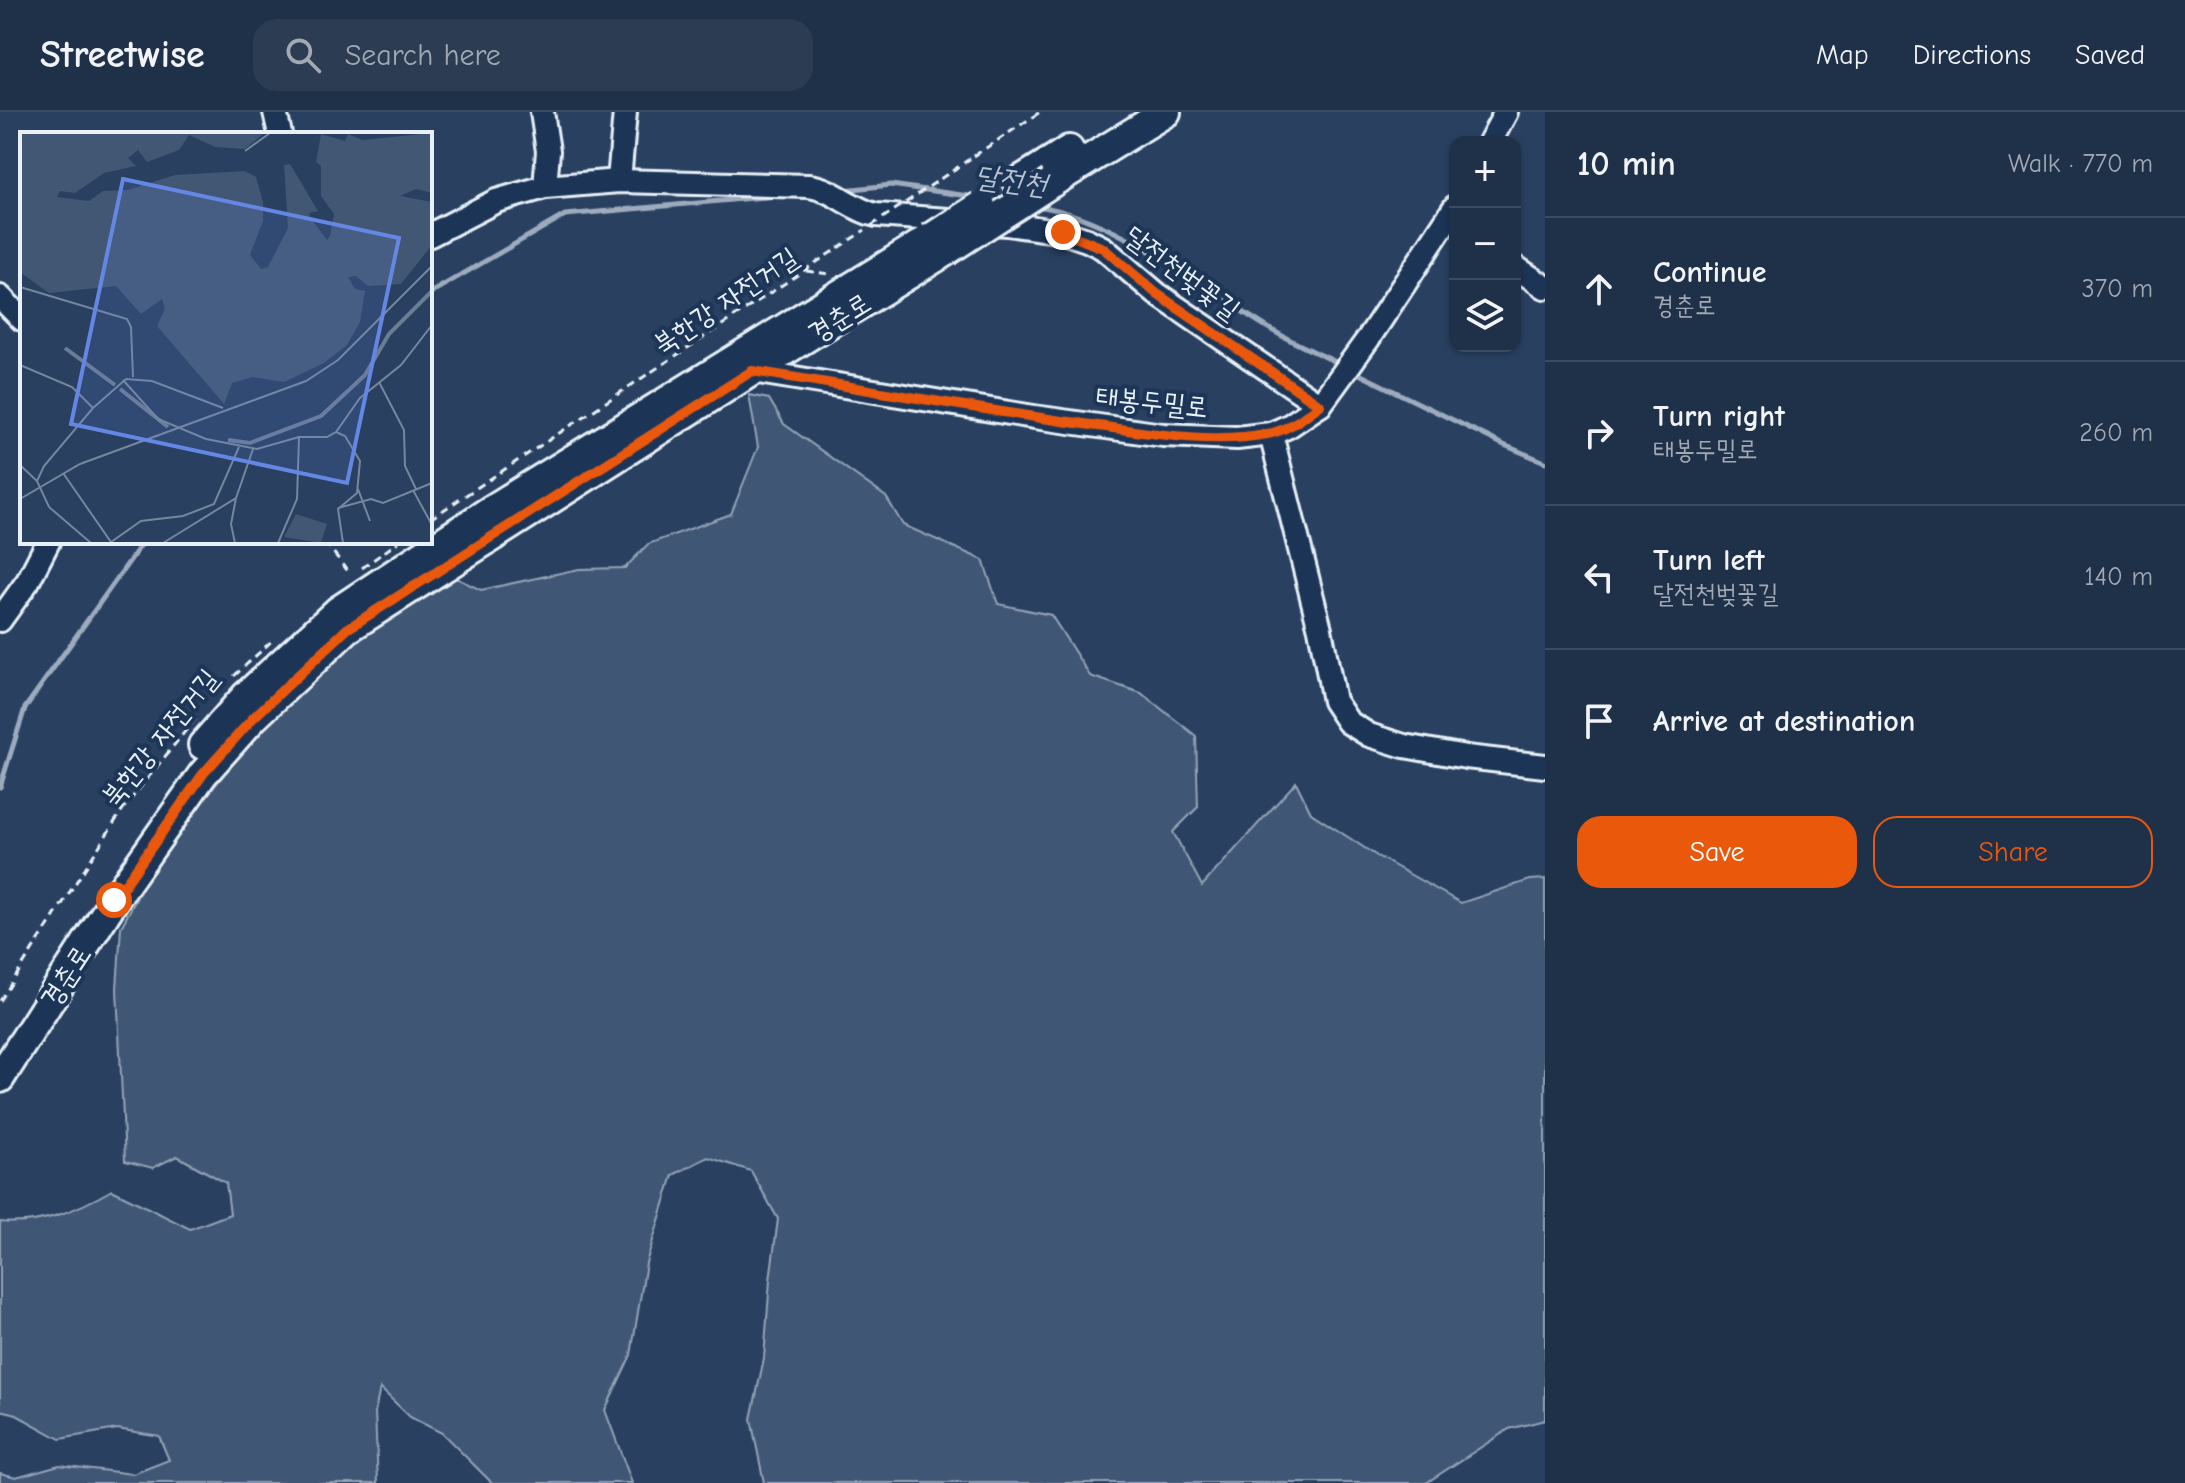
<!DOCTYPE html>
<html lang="en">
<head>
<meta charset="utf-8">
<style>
	body { margin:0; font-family:"Comic Neue","Poor Story",sans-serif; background:#2c3c53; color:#f1f3f6 }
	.controls { position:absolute; right:24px; top:24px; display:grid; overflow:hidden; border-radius:16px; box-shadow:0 2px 6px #0004 }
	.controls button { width:72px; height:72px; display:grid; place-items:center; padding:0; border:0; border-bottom:2px solid #3c4b61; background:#1f3049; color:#f1f3f6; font:40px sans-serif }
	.stop { position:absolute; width:24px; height:24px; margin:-18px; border:6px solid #ea580c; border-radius:50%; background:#fff }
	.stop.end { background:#ea580c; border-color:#fff; box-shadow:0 2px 8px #0008 }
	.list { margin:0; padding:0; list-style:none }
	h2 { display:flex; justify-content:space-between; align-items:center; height:104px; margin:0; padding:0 32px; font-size:34px }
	h2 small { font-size:26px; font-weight:400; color:#a1a9b4 }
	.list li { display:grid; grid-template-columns:52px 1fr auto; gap:24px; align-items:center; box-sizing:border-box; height:144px; padding:0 32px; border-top:2px solid #3c4b61 }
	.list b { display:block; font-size:30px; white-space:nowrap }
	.list p { margin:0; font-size:26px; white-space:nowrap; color:#a1a9b4 }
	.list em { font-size:26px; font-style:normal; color:#a1a9b4 }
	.actions { display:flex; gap:16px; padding:24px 32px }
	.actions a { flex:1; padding:18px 0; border:2px solid #ea580c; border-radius:24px; text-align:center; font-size:28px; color:#ea580c }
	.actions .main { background:#ea580c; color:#fff }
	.icon { flex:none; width:44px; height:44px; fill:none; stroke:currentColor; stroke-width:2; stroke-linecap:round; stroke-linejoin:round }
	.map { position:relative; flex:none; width:1545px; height:1371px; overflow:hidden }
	header { display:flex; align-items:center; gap:48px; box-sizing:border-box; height:112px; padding:0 40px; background:#1f3049; border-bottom:2px solid #3c4b61 }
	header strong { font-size:38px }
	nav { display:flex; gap:44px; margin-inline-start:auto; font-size:28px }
	.search { width:560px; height:72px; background:#2c3c53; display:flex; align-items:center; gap:20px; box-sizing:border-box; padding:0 28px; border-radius:24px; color:#a1a9b4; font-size:30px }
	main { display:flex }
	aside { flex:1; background:#1f3049 }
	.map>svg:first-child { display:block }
	.green { fill:#415774; stroke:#94a4b6; stroke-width:2 }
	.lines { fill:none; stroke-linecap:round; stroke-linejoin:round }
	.stream { stroke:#9dabbd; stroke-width:5 }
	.minor-casing { stroke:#e8f1f8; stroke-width:28 }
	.major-casing { stroke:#e8f1f8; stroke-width:34 }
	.path { stroke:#e8f1f8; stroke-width:3; stroke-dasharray:8 6; stroke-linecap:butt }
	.minor { stroke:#1d3557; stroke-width:22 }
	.major { stroke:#1d3557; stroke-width:28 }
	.major-bridge-casing { stroke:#e8f1f8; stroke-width:34; stroke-linecap:butt }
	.path-bridge { stroke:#e8f1f8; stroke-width:3; stroke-dasharray:8 6; stroke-linecap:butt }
	.major-bridge { stroke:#1d3557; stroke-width:28 }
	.route { stroke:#ea580c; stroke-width:10 }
	.labels { text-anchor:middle; stroke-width:8; stroke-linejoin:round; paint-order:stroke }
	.street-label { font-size:28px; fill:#e8f1f8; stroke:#1d3557 }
	.water-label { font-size:30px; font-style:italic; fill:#b6c2d0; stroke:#1d3557 }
	.inset-river { fill:none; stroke:#6b7c95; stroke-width:4 }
	.inset-road { fill:none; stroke:#75879d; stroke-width:2 }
	.view { fill:#6487e3; fill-opacity:0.15; stroke:#6487e3; stroke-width:4 }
	.inset-edge { fill:none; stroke:#e8f1f8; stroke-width:4 }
</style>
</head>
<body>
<header>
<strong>Streetwise</strong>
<div class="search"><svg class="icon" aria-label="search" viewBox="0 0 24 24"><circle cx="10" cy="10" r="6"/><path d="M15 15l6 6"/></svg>Search here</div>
<nav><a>Map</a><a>Directions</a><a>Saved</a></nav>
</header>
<main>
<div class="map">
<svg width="1545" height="1371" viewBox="0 0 1545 1371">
	<rect width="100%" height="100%" fill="#294061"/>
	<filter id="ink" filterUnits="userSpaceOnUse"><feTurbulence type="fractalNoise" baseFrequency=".0125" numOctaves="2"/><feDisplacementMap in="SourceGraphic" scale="16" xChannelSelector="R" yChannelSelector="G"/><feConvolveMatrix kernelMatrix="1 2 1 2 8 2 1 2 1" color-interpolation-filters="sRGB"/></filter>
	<g filter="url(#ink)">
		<path class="green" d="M 749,283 L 769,287 L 784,312 L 886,385 L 903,413 L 983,448 L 998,492 L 1051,503 L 1090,564 L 1141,581 L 1196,624 L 1198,695 L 1173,720 L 1202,774 L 1296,670 L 1311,701 L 1377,744 L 1461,791 L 1530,768 L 1545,767 L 1545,1308 L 1509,1317 L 1426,1371 L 764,1371 L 751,1307 L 764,1246 L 770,1168 L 778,1107 L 751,1059 L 708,1045 L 673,1063 L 646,1151 L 631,1243 L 605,1298 L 632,1371 L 492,1371 L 442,1321 L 410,1305 L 380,1276 L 375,1300 L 378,1371 L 0,1371 L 0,1361 L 16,1365 L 59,1353 L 133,1362 L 169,1348 L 159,1324 L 117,1317 L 60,1327 L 13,1301 L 0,1298 L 0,1110 C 41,1114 77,1098 112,1078 L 190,1117 L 230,1102 L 226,1071 L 177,1044 L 153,1056 L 125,1049 L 117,877 L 121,815 L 162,739 L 264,613 L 368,512 L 454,465 L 481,478 L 579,457 L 625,456 L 648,432 L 731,402 L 758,335 Z"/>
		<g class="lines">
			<g class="stream">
				<path d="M 843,78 L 891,73 L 976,85"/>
				<path d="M 1037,94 C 1119,106 1200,175 1270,217 C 1293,231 1318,241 1342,253"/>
				<path d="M 430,181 L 565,103 L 777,84"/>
				<path d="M 1351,258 L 1504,333 L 1545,350"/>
				<path d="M 0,675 L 25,596 L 143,430"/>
			</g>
			<g class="minor-casing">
				<g id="minor">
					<path d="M 275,0 L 280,22"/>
					<path d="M 542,0 L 548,39 L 545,75"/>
					<path d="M 1490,30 L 1506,0"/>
					<path d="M 619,69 L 625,0"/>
					<path d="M 430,123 L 496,89 L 545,75 L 619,69 L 809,74 C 834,77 852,98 876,103 L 1007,112 L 1063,120 L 1087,128 L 1103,136 L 1157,182 L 1320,293"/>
					<path d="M 1515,155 L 1545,175"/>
					<path d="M 0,185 L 22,207"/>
					<path d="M 752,259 L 1034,305 L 1163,323 L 1237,326 L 1271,322 L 1289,314 L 1320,293 L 1368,227 L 1455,95"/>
					<path d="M 1271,322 L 1320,517 L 1334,589 L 1348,610 L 1369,623 L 1404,634 L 1466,645 L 1545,654"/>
					<path d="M 0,508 L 28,469 L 48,430"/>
				</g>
			</g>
			<g class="major-casing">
				<g id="major">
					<path d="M 1018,70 L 1069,38"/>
					<path d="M 1051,71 L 1166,0"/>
					<path d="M 203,633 L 246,584 L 338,499 L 491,398 L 931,126"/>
					<path d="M 0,966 L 114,788 L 203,662 L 253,606 L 347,517 L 752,259 L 946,139"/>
				</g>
			</g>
			<g class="path">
				<path d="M 974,44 L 1040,0"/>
				<path d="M 806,159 L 830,162"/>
				<path d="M 430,407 L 865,118"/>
				<path d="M 325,430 L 351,463"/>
				<path d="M 362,456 L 398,430"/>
				<path d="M 234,564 L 275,526"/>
				<path d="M 0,889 L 123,697 L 199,602"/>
			</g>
			<use href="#minor" class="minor"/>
			<use href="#major" class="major"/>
			<g class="major-bridge-casing">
				<g id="major-bridge">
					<path d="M 931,126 L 981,94"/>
					<path d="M 946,139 L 1051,71"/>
				</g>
			</g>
			<path class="path-bridge" d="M 871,114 L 974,44"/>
			<use href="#major-bridge" class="major-bridge"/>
		</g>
	</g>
	<g class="lines" filter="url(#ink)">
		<path class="route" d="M 114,788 L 203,662 L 253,606 L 347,517 L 752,259 C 863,276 973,297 1084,312 C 1144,320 1207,333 1267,322 C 1287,319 1304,305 1320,293 L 1157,182 L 1103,136 L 1063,120"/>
	</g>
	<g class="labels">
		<g class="street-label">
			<text transform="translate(1183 160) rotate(37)" y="10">달전천벚꽃길</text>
			<text transform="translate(725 188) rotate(-34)" y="10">북한강 자전거길</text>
			<text transform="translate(839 205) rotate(-32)" y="10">경춘로</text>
			<text transform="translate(1152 289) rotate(6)" y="10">태봉두밀로</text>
			<text transform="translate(159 625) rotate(-51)" y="10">북한강 자전거길</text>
			<text transform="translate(65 864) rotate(-57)" y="10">경춘로</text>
		</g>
		<g class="water-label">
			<text transform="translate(1011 68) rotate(8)" y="10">달전천</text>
		</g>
	</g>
	<g transform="translate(20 20)">
		<rect width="412" height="412" fill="#294061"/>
		<path d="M 0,1 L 244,1 L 225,17 L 195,15 L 169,3 L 159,18 L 127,30 L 118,18 L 108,26 L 116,34 L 84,41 L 55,61 L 40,59 L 37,65 L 69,69 L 83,59 L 108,58 L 155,43 L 225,39 L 236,45 L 243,70 L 243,89 L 230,123 L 241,137 L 248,135 L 268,96 L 264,33 L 270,32 L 298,79 L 289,81 L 292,88 L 307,108 L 310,104 L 314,82 L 301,64 L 301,34 L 296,30 L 301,2 L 325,9 L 328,2 L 342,8 L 412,1 L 412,61 L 396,57 L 380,64 L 412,70 L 412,113 L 381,152 L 348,154 L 336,144 L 328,145 L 335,157 L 345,159 L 340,190 L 327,213 L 304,231 L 264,250 L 233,245 L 212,251 L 204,272 L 137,194 L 145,177 L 142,167 L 121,182 L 96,154 L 29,161 L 0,140 ZM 276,382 L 307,392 L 301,411 L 264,405 Z" fill="#415774"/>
		<path class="inset-river" d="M 45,216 L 95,253M 100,257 L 148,295M 208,308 L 230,311 L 301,284 L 345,243 L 369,202 L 412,159"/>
		<path class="inset-road" d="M 225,19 L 250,1M 0,155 L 107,187 L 111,195 L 113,245M 0,233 L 52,255 L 73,276M 103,248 L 138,287 L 186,307 L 237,317 L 279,305 L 307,305 L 316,300 L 340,266 L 381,233 L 412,193M 359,250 L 384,298 L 385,334 L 396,357M 316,300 L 325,304 L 340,329 L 337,361 L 318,377 L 323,411M 0,333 L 17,349 L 29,375 L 71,411M 43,341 L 91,410 L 121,389 L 163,384 L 194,372 L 219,315M 17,349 L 24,334 L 73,276 L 106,247 L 132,249 L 203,276M 338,357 L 350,389M 393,358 L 412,393M 0,367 L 60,332 L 286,249 L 318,228 L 412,134M 318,376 L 351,367 L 363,371 L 412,351M 143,411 L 216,366 L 233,317M 215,411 L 211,392 L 216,366M 258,411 L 277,367 L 279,305"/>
		<path class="view" d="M 103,47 L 379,106 L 327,351 L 51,292 Z"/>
		<rect width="412" height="412" class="inset-edge"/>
	</g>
</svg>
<div class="controls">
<button>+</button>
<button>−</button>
<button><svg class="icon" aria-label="layers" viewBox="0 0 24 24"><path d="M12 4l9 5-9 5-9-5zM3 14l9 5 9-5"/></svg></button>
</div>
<div class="stop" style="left:114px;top:788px"></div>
<div class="stop end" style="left:1063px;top:120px"></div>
</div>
<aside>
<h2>10 min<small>Walk · 770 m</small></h2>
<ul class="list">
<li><svg class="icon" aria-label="ahead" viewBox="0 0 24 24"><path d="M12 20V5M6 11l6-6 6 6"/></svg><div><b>Continue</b><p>경춘로</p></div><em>370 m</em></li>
<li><svg class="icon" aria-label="right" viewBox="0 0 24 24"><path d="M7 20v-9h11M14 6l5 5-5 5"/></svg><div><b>Turn right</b><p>태봉두밀로</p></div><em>260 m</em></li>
<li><svg class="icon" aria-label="left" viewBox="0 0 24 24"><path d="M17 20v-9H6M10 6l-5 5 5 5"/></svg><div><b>Turn left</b><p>달전천벚꽃길</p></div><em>140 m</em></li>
<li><svg class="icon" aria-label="arrive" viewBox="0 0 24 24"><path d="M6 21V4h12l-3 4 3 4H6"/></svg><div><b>Arrive at destination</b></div></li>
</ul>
<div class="actions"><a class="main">Save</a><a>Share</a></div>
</aside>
</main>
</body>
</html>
